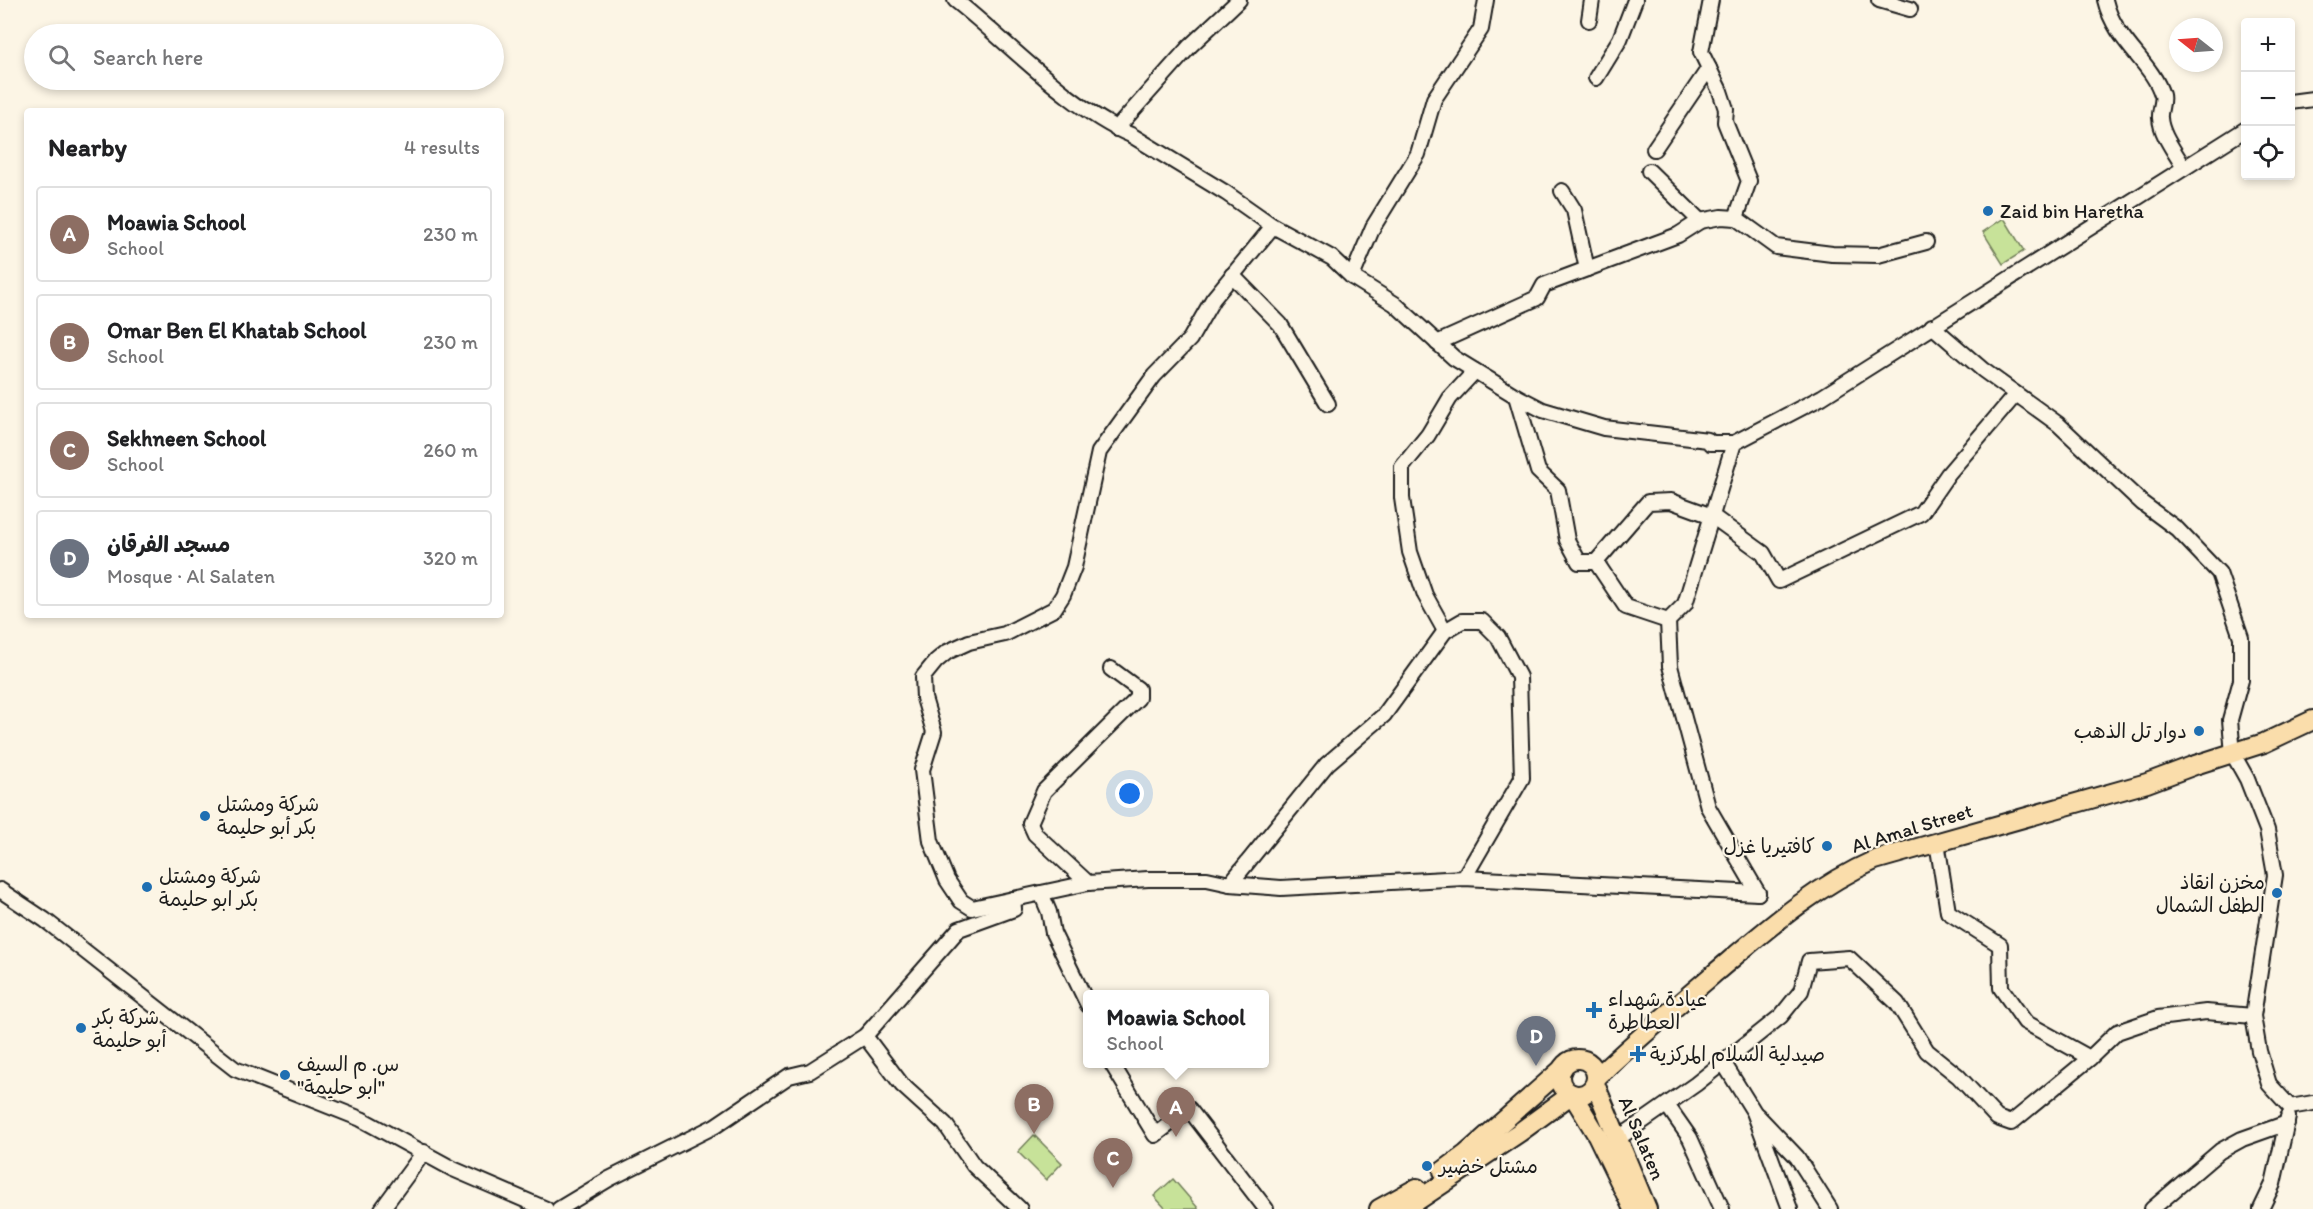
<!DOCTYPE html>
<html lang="en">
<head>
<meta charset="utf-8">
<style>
	body { margin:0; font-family:Itim,"Playpen Sans Arabic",sans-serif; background:#f2f2f2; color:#202124 }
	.controls { position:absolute; right:18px; top:18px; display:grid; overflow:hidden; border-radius:6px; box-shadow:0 3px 9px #0003 }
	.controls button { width:54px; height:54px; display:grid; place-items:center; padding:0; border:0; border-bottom:2px solid #e0e0e0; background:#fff; color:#202124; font:30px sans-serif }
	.compass { position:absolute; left:2169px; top:18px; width:54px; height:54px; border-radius:50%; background:#fff; box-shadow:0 3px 9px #0003; rotate:287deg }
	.you { position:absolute; left:1130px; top:794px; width:21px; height:21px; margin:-15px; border:4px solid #fff; border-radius:50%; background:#1a73e8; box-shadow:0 0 0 9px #1a73e833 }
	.badge { display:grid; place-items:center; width:39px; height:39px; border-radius:50%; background:#ea580c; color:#fff; font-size:20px; font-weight:700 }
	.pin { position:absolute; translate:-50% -50px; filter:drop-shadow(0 2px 3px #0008) }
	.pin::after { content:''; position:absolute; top:32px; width:21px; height:18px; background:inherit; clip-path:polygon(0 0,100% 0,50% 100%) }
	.popup { position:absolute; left:1083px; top:990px; width:186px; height:78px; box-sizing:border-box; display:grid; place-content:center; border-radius:6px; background:#fff; filter:drop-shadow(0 2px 4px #0005); font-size:20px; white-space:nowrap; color:#757577 }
	.popup b { font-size:22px; color:#202124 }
	.popup::after { content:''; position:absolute; left:50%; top:100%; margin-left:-12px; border:12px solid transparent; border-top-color:#fff }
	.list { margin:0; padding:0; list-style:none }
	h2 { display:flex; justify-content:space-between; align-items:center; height:78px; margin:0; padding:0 24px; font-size:26px }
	h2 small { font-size:20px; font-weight:400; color:#757577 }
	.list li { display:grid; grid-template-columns:39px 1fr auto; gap:18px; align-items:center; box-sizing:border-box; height:96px; margin:0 12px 12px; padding:0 12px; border:2px solid #e0e0e0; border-radius:6px }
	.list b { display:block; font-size:22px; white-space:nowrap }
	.list p { margin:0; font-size:20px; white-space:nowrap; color:#757577 }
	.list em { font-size:20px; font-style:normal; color:#757577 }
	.icon { flex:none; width:33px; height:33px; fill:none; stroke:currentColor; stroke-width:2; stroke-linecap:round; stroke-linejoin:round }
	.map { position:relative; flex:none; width:2313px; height:1209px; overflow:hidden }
	.search { position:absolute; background:#fff; box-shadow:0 3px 9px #0003; left:24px; top:24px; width:480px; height:66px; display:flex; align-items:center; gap:15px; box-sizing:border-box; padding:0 21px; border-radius:33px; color:#757577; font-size:22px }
	.panel { position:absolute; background:#fff; box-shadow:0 3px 9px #0003; left:24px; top:108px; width:480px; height:510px; border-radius:6px }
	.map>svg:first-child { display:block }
	.green { fill:#c7e299; stroke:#727f5a; stroke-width:1.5 }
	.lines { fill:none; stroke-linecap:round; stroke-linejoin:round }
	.minor-casing { stroke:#1c1c1c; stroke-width:18 }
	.major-casing { stroke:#1c1c1c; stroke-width:22 }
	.minor { stroke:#fcf5e5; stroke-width:14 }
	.major { stroke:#faddab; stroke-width:18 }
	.poi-dot { fill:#1f6fb2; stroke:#fcf5e5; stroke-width:2 }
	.labels { text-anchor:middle; stroke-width:4.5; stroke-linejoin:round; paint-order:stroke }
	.poi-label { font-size:20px; fill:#1c1c1c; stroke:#fcf5e5; text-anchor:start }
	.street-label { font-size:20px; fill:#1c1c1c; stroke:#fcf5e5 }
</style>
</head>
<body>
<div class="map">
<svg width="2313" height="1209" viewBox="0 0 2313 1209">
	<rect width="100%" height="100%" fill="#fcf5e5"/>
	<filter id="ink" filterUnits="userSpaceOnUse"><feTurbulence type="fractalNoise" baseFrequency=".0167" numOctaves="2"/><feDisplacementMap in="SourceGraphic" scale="12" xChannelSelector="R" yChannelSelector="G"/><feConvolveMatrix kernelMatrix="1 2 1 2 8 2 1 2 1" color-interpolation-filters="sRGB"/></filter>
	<g filter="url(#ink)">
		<g class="green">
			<path d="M 2004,218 L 2024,251 L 2003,264 L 1983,232 Z"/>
			<path d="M 1034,1135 L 1062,1163 L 1046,1180 L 1018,1152 Z"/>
			<path d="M 1173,1179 L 1198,1208 L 1198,1209 L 1166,1209 L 1154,1196 Z"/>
		</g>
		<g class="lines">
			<g class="minor-casing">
				<g id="minor">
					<path d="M 955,0 C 1007,41 1071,110 1131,135 L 1226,193 L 1273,226 L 1332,258 L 1352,277 L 1395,304 L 1454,358 L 1516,396 L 1543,410 L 1604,428 L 1708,440 L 1710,443 L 1734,443 L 1822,397 L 2246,129"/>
					<path d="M 1711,0 L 1701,52 L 1720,91 L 1726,109 L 1725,122 L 1749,181 L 1736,218"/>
					<path d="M 1879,0 L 1910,9"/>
					<path d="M 2105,0 C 2115,42 2152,62 2162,95 C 2164,102 2159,111 2160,118 C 2161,135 2176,153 2184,168"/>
					<path d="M 1589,20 L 1592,0"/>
					<path d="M 1596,78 L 1620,39 L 1635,0"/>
					<path d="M 2290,102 L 2313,99"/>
					<path d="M 1116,129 L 1190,46 L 1239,0"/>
					<path d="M 1654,149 L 1709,68"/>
					<path d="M 1649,171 L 1700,221"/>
					<path d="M 1562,191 L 1574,210 L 1587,269 L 1678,235 L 1700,221 L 1721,217 L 1736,218 L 1776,247 L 1832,254 L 1878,255 L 1926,242"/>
					<path d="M 1273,226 L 1213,299 L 1190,339 L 1154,376 L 1099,452 L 1074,567 L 1063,595 L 1054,609 L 1005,634 L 969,642 L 947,652 L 936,661 L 923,677 L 924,698 L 934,732 L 922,770 L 931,841 L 947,880 L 961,901 L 972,908 L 1088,883 L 1148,879 L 1207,879 L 1230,884 L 1281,888 L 1464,878 L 1758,893"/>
					<path d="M 1232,275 L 1280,324 L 1328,404"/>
					<path d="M 1352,277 L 1373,227 L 1418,154 L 1434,99 L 1481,29 L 1486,0"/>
					<path d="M 1932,326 L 1983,370 L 2058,424 L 2142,503 L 2177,529 L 2219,573 L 2241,637 L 2241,680 L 2230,720 L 2233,754 L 2247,779 L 2267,830 L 2275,875 L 2253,1016 L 2259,1051 L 2269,1084 L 2290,1107 L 2313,1103"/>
					<path d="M 1437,343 L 1537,298 L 1544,285 L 1587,269"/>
					<path d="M 1516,396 L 1538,471 L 1558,490 L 1567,540 L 1579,562 L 1596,562 L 1626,607 L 1668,621"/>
					<path d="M 1734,443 L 1685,604 L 1668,621 L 1670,666 L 1708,807 L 1758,893"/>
					<path d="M 1596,562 L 1648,502 L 1671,501 L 1712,516 L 1763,553 L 1779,581 L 1921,513 L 1948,474 L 2016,394"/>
					<path d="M 1445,631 L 1425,595 L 1410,552 L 1402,498 L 1402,467 L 1428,435 L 1450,398 L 1475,371"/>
					<path d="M 1937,842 L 1948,912 L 2000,945 L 2001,988 L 2025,1022 L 2090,1058 L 2117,1032 L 2158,1018 L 2206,1012 L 2253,1016"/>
					<path d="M 1088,883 L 1035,834 L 1030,823 L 1044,791 L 1138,698 L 1138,689 L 1111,669"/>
					<path d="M 1230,884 L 1327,764 L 1384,715 L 1445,631 L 1462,621 L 1482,621 L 1498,637 L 1519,677 L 1522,778 L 1464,878"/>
					<path d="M 0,890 L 45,920 L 235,1069 L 361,1119 L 453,1169 L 546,1209"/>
					<path d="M 1041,893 L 1049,912 L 1053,933 L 1088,1005"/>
					<path d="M 865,1036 L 902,1085 L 945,1124 L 974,1166 L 1020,1209"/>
					<path d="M 1723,1062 L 1754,1112 L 1790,1209"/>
					<path d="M 1112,1064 L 1155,1135 L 1189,1109 L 1266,1209"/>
					<path d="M 1667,1105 L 1690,1138 L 1722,1209"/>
					<path d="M 1757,1115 L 1797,1157 L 1830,1209"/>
					<path d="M 1616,1140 L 1696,1084 L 1781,1016 L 1801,991 L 1809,961 L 1849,958 L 1897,1003 L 1927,1051 L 1958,1076 L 1997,1118 L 2011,1123 L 2090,1058"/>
					<path d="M 382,1209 L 424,1152"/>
					<path d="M 559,1209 L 609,1179 L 715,1126 L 789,1076 L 810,1071 L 865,1036 L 959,929 L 1014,909 L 1013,899"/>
					<path d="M 2152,1209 L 2220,1151 L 2242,1139 L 2287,1123"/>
					<path d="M 2261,1209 L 2273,1184 L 2288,1117"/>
				</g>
			</g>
			<g class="major-casing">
				<g id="major">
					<circle cx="1578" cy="1077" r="18"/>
					<path d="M 1596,1078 C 1635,1041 1675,1007 1716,972 C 1767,929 1814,887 1875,860 L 2147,783 L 2195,765 L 2264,743 L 2313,720"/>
					<path d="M 1595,1084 L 1647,1209"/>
					<path d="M 1443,1171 L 1466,1154 L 1562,1069"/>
					<path d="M 1379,1209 L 1417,1188"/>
					<path d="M 1405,1209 L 1520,1132 L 1572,1094 L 1597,1135 L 1633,1209"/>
				</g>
			</g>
			<use href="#minor" class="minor"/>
			<use href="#major" class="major"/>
		</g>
	</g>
	<g class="poi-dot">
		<circle cx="1988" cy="211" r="6"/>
		<circle cx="2199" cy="731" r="6"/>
		<circle cx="205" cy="816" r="6"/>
		<circle cx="1827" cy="846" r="6"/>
		<circle cx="147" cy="887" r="6"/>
		<circle cx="2277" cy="893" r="6"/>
		<path d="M1591 1001h6v6h6v6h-6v6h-6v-6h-6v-6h6z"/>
		<circle cx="81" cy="1028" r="6"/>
		<path d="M1635 1045h6v6h6v6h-6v6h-6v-6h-6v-6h6z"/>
		<circle cx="285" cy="1075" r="6"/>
		<circle cx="1427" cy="1166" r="6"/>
	</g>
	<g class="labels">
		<g class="poi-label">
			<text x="2000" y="218">Zaid bin Haretha</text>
			<text x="2187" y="738" text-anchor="end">دوار تل الذهب</text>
			<text x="217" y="811">شركة ومشتل<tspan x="217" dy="23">بكر أبو حليمة</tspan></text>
			<text x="1815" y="853" text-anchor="end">كافتيريا غزل</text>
			<text x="159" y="883">شركة ومشتل<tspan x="159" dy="23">بكر ابو حليمة</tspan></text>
			<text x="2265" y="889" text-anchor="end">مخزن انقاذ<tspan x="2265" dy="23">الطفل الشمال</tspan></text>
			<text x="1608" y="1006">عيادة شهداء<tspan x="1608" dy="23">العطاطرة</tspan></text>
			<text x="93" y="1024">شركة بكر<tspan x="93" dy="23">أبو حليمة</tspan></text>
			<text x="1650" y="1061">صيدلية السلام المركزية</text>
			<text x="297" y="1071">س. م السيف<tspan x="297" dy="23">"ابو حليمة"</tspan></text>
			<text x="1439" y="1173">مشتل خضير</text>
		</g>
		<g class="street-label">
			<text transform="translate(1912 828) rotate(-17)" y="7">Al Amal Street</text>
			<text transform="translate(1642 1138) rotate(67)" y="7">Al Salaten</text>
		</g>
	</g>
</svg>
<div class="controls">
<button>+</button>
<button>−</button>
<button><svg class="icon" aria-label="locate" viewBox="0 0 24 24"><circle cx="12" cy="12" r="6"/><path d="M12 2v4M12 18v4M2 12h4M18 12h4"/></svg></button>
</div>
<svg class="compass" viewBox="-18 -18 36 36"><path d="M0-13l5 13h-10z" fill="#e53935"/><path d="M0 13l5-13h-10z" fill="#757577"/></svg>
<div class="you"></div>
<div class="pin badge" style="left:1176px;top:1137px;background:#8d6e63">A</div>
<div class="popup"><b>Moawia School</b>School</div>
<div class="pin badge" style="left:1034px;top:1134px;background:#8d6e63">B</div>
<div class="pin badge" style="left:1113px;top:1188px;background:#8d6e63">C</div>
<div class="pin badge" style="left:1536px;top:1066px;background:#6b7280">D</div>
<div class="search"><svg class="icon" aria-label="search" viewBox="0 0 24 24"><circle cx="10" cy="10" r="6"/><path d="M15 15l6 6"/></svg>Search here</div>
<section class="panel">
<h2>Nearby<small>4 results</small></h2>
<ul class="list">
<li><span class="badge" style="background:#8d6e63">A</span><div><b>Moawia School</b><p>School</p></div><em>230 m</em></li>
<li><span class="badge" style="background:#8d6e63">B</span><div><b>Omar Ben El Khatab School</b><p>School</p></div><em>230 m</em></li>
<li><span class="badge" style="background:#8d6e63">C</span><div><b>Sekhneen School</b><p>School</p></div><em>260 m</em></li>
<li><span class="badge" style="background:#6b7280">D</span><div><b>مسجد الفرقان</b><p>Mosque · Al Salaten</p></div><em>320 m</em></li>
</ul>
</section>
</div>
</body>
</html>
